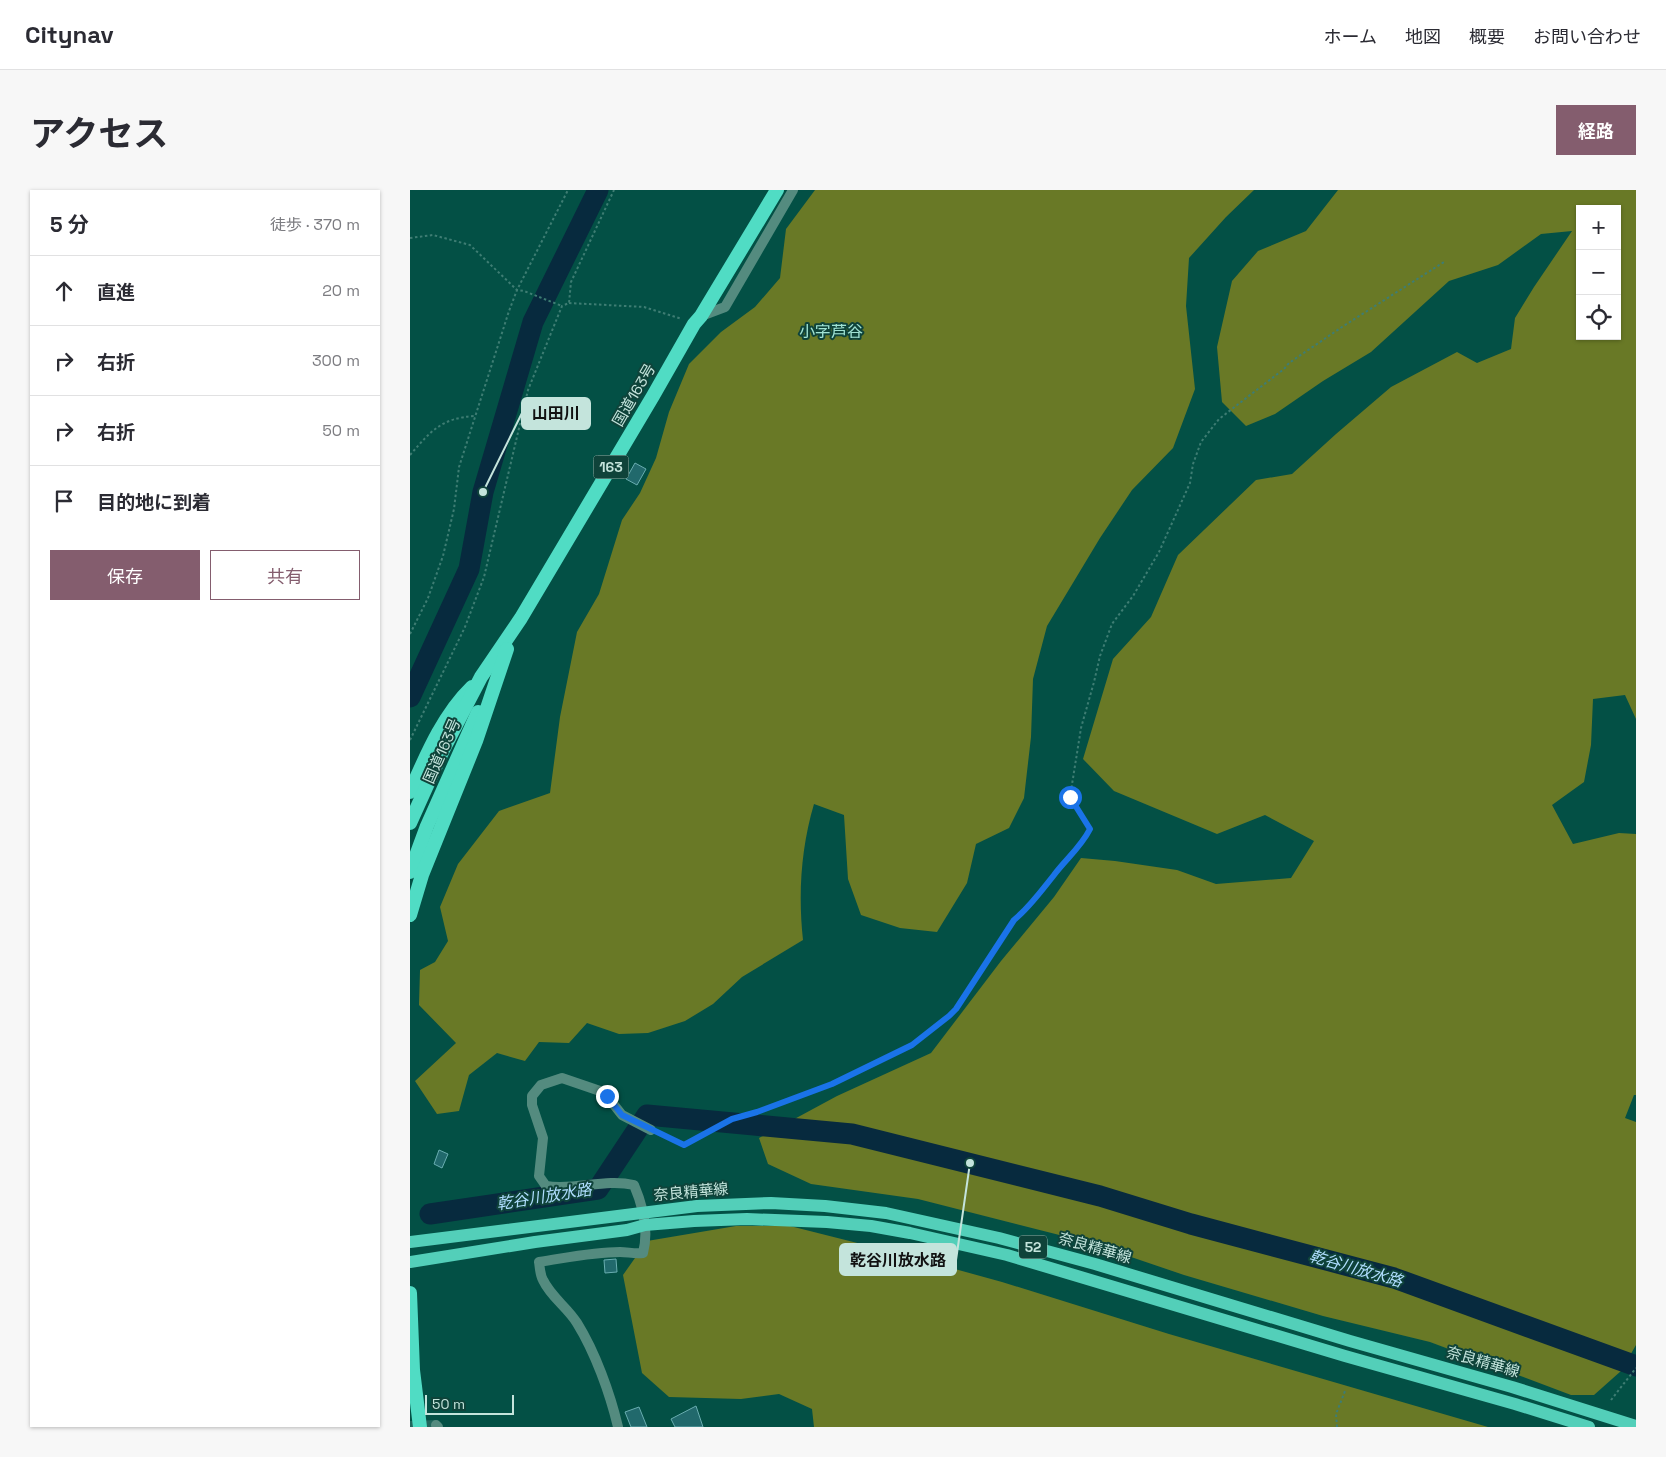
<!DOCTYPE html>
<html lang="ja">
<head>
<meta charset="utf-8">
<style>
	body { margin:0; font-family:"Space Grotesk","Noto Sans JP",sans-serif; background:#f7f7f7; color:#2b2b33 }
	.controls { position:absolute; right:15px; top:15px; display:grid; overflow:hidden; border-radius:0px; box-shadow:0 1px 4px #0004 }
	.controls button { width:45px; height:45px; display:grid; place-items:center; padding:0; border:0; border-bottom:1px solid #e1e1e2; background:#fff; color:#2b2b33; font:25px sans-serif }
	.scale { position:absolute; left:15px; bottom:12px; width:89px; box-sizing:border-box; padding-left:5px; border:2px solid #c4e4dc; border-top:0; font-size:14px; line-height:18px; white-space:nowrap; color:#c4e4dc; -webkit-text-stroke:4px #0f433a; paint-order:stroke }
	.stop { position:absolute; width:15px; height:15px; margin:-11px; border:4px solid #1a73e8; border-radius:50%; background:#fff }
	.stop.end { background:#1a73e8; border-color:#fff; box-shadow:0 1px 5px #0008 }
	.list { margin:0; padding:0; list-style:none }
	h2 { display:flex; justify-content:space-between; align-items:center; height:65px; margin:0; padding:0 20px; font-size:21px }
	h2 small { font-size:16px; font-weight:400; color:#7c7c81 }
	.list li { display:grid; grid-template-columns:32px 1fr auto; gap:15px; align-items:center; box-sizing:border-box; height:70px; padding:0 20px; border-top:1px solid #e1e1e2 }
	.list b { display:block; font-size:19px; white-space:nowrap }
	.list em { font-size:16px; font-style:normal; color:#7c7c81 }
	.actions { display:flex; gap:10px; padding:15px 20px }
	.actions a { flex:1; padding:11px 0; border:1px solid #845d6e; border-radius:0px; text-align:center; font-size:18px; color:#845d6e }
	.actions .main { background:#845d6e; color:#fff }
	.icon { flex:none; width:28px; height:28px; fill:none; stroke:currentColor; stroke-width:2; stroke-linecap:round; stroke-linejoin:round }
	.map { position:relative; flex:none; width:1226px; height:1237px; overflow:hidden; border-radius:0px }
	header { display:flex; align-items:center; gap:30px; box-sizing:border-box; height:70px; padding:0 25px; background:#fff; border-bottom:1px solid #e1e1e2 }
	header strong { font-size:24px }
	nav { display:flex; gap:28px; margin-inline-start:auto; font-size:18px }
	.intro { display:flex; align-items:center; justify-content:space-between; box-sizing:border-box; height:120px; padding:0 30px }
	h1 { margin:0; font-size:35px }
	.button { padding:12px 22px; border-radius:0px; background:#845d6e; color:#fff; font-size:18px; font-weight:700 }
	main { display:flex; gap:30px; padding:0 30px }
	aside { flex:1; background:#fff; border-radius:0px; box-shadow:0 1px 4px #0004 }
	.map>svg:first-child { display:block }
	.forest { fill:#697926; fill-rule:evenodd }
	.lines { fill:none; stroke-linecap:round; stroke-linejoin:round }
	.river { stroke:#072a3e; stroke-width:21 }
	.building { fill:#21696c; stroke:#69adb0 }
	.minor-tunnel { stroke:#20665c; stroke-width:10; stroke-dasharray:10 5; stroke-linecap:butt }
	.path { stroke:#3e7d73; stroke-width:2; stroke-dasharray:2.5 2.5; stroke-linecap:butt }
	.minor { stroke:#548b7f; stroke-width:10 }
	.primary { stroke:#53cfb9; stroke-width:12 }
	.trunk { stroke:#50dcc4; stroke-width:14 }
	.route { stroke:#1a73e8; stroke-width:6 }
	.labels { text-anchor:middle; stroke-width:4; stroke-linejoin:round; paint-order:stroke }
	.shield { fill:#0f433a; stroke:#8eb4ab; stroke-width:1 }
	.shield-label { font-size:14px; font-weight:bold; fill:#c4e4dc }
	.street-label { font-size:15px; fill:#c4e4dc; stroke:#0f433a }
	.neighbourhood-label { font-size:16px; fill:#a1e3d4; stroke:#0f433a }
	.water-label { font-size:16px; font-style:italic; fill:#b0deff; stroke:#0f433a }
	.leader { fill:none; stroke:#c4e4dc; stroke-width:2 }
	.callout-dot { fill:#c4e4dc; stroke:#0f433a; stroke-width:2 }
	.callout { fill:#c4e4dc; stroke:#c4e4dc; stroke-width:2 }
	.callout-label { font-size:16px; text-anchor:middle; font-weight:bold; fill:#111 }
</style>
</head>
<body>
<header>
<strong>Citynav</strong>
<nav><a>ホーム</a><a>地図</a><a>概要</a><a>お問い合わせ</a></nav>
</header>
<div class="intro"><h1>アクセス</h1><a class="button">経路</a></div>
<main>
<aside>
<h2>5 分<small>徒歩 · 370 m</small></h2>
<ul class="list">
<li><svg class="icon" aria-label="ahead" viewBox="0 0 24 24"><path d="M12 20V5M6 11l6-6 6 6"/></svg><div><b>直進</b></div><em>20 m</em></li>
<li><svg class="icon" aria-label="right" viewBox="0 0 24 24"><path d="M7 20v-9h11M14 6l5 5-5 5"/></svg><div><b>右折</b></div><em>300 m</em></li>
<li><svg class="icon" aria-label="right" viewBox="0 0 24 24"><path d="M7 20v-9h11M14 6l5 5-5 5"/></svg><div><b>右折</b></div><em>50 m</em></li>
<li><svg class="icon" aria-label="arrive" viewBox="0 0 24 24"><path d="M6 21V4h12l-3 4 3 4H6"/></svg><div><b>目的地に到着</b></div></li>
</ul>
<div class="actions"><a class="main">保存</a><a>共有</a></div>
</aside>
<div class="map">
<svg width="1226" height="1237" viewBox="0 0 1226 1237">
	<rect width="100%" height="100%" fill="#035045"/>
	<g class="forest">
		<path d="M 405,0 L 844,0 L 816,27 L 779,68 L 776,116 L 785,199 L 763,258 L 722,300 L 690,348 L 637,436 L 623,489 L 621,547 L 614,608 L 599,638 L 566,654 L 557,693 L 527,742 L 490,738 L 451,725 L 438,689 L 434,625 L 404,614 C 391,658 388,704 393,750 L 332,787 L 303,814 L 275,831 L 238,843 L 209,844 L 177,833 L 159,853 L 129,852 L 115,871 L 87,863 L 59,885 L 49,921 L 27,924 L 5,891 L 46,853 L 9,815 L 10,780 L 25,772 L 38,751 L 30,717 L 48,674 L 89,621 L 140,603 L 150,527 L 167,442 L 189,404 L 212,330 L 230,303 L 246,268 L 259,222 L 279,174 L 311,142 L 345,117 L 370,88 L 376,39 Z"/>
		<path d="M 928,0 L 1226,0 L 1226,529 L 1215,505 L 1183,509 L 1181,555 L 1174,592 L 1142,615 L 1163,654 L 1209,643 L 1226,644 L 1226,905 L 1224,905 L 1215,928 L 1226,932 L 1226,1155 L 1211,1181 L 1184,1205 L 1161,1205 L 1020,1152 L 913,1126 L 774,1085 L 677,1052 L 508,1009 L 401,994 L 358,974 L 349,948 L 427,906 L 521,863 L 591,771 L 644,707 L 671,668 L 705,671 L 767,680 L 806,694 L 881,688 L 904,651 L 855,625 L 807,644 L 704,601 L 673,569 L 703,469 L 741,427 L 768,365 L 846,290 L 882,284 L 926,244 L 981,197 L 1047,162 L 1067,173 L 1101,159 L 1105,128 L 1124,97 L 1162,41 L 1131,44 L 1088,75 L 1039,91 L 961,162 L 913,191 L 865,224 L 836,236 L 812,212 L 807,157 L 822,91 L 848,61 L 896,41 ZM 1170,19 L 1207,19 L 1207,146 L 1170,146 Z"/>
		<path d="M 326,1036 L 380,1036 L 487,1063 L 592,1092 L 759,1144 L 1078,1237 L 404,1237 L 402,1219 L 369,1204 L 331,1209 L 259,1207 L 232,1183 L 213,1085 L 237,1051 Z"/>
	</g>
	<g class="lines">
		<g class="river">
			<path d="M 0,507 L 59,379 L 73,302 L 123,132 L 188,0"/>
			<path d="M 20,1024 L 188,999 L 237,925 L 442,944 L 690,1006 L 781,1034 L 984,1088 L 1226,1176"/>
		</g>
	</g>
	<g class="building">
		<path d="M 225,273 L 236,279 L 227,295 L 216,289 Z"/>
		<path d="M 29,960 L 38,964 L 32,978 L 24,974 Z"/>
		<path d="M 206,1069 L 207,1082 L 195,1083 L 194,1070 Z"/>
		<path d="M 286,1216 L 293,1237 L 265,1237 L 261,1229 Z"/>
		<path d="M 229,1217 L 237,1237 L 221,1237 L 215,1222 Z"/>
	</g>
	<g class="lines">
		<path class="minor-tunnel" d="M 0,1236 L 26,1235"/>
		<g class="path">
			<path d="M 0,48 L 23,45 L 60,55 L 107,100 L 114,101 L 152,116"/>
			<path d="M 159,113 L 234,117 L 272,129"/>
			<path d="M 0,265 C 21,241 31,228 65,226"/>
			<path d="M 0,444 L 18,408 L 33,366 L 44,319 L 49,277 L 99,121 L 107,100 L 158,0"/>
			<path d="M 0,550 L 55,437 L 74,387 L 118,200 L 152,116 L 159,113 L 161,92 L 204,0"/>
			<path d="M 250,944 L 275,955 L 321,929 L 347,922 L 422,894 L 501,855 L 539,826 L 545,819 L 604,729 C 619,718 632,700 644,685 C 656,669 670,658 680,639 L 660,607 L 671,538 L 684,492 L 690,466 L 702,434 L 723,406 L 749,362 L 780,293 L 783,274 L 791,252 L 809,229 L 874,179 L 879,173 L 932,137 L 1034,72"/>
			<path d="M 1201,1210 L 1226,1178"/>
			<path d="M 927,1237 L 926,1224 L 935,1201"/>
		</g>
		<g class="minor">
			<path d="M 291,126 L 315,117 L 383,0"/>
			<path d="M 26,1235 L 28,1237"/>
			<path d="M 208,1237 C 200,1203 185,1162 167,1133 C 157,1117 141,1107 133,1090 C 130,1085 130,1078 129,1072 C 156,1068 182,1062 210,1062 C 218,1062 224,1064 233,1063 C 239,1040 233,1016 224,995 C 195,988 165,1001 136,996 L 129,986 L 133,948 L 122,915 L 122,906 L 131,895 L 152,888 L 190,901 L 197,906 L 212,925 L 241,940"/>
		</g>
		<g class="primary">
			<path d="M 0,1052 L 287,1016 L 361,1013 L 415,1016 L 476,1023 L 589,1048 L 685,1074 L 940,1151 L 1102,1197 L 1226,1236"/>
			<path d="M 0,1072 L 125,1052 L 217,1040 L 235,1035 L 284,1031 L 337,1029 L 417,1032 L 461,1036 L 500,1043 L 597,1065 L 935,1166 L 1105,1214 L 1179,1237"/>
		</g>
		<g class="trunk">
			<path d="M 0,602 C 16,566 33,525 62,497"/>
			<path d="M 0,633 L 33,560 L 71,487 L 111,428 L 243,206 L 284,134 L 291,126 L 367,0"/>
			<path d="M 0,682 L 17,636 L 68,522"/>
			<path d="M 0,725 L 12,685 L 66,551 L 97,459"/>
			<path d="M 0,1103 L 3,1180 L 10,1237"/>
		</g>
	</g>
	<g class="lines">
		<path class="route" d="M 197,906 L 212,925 L 274,955 L 322,929 L 347,922 L 422,894 L 502,855 L 539,826 L 546,819 L 604,730 C 619,718 632,700 644,685 C 656,669 671,657 680,639 L 660,607"/>
	</g>
	<g class="labels">
		<g class="shield">
			<rect x="183.5" y="265.5" width="35" height="23" rx="4"/>
			<rect x="609" y="1045.5" width="28" height="23" rx="4"/>
		</g>
		<g class="shield-label">
			<text x="201" y="282">163</text>
			<text x="623" y="1062">52</text>
		</g>
		<g class="street-label">
			<text transform="translate(224 205) rotate(-60)" y="5">国道163号</text>
			<text transform="translate(32 561) rotate(-66)" y="5">国道163号</text>
			<text transform="translate(281 1002) rotate(-5)" y="5">奈良精華線</text>
			<text transform="translate(685 1058) rotate(16)" y="5">奈良精華線</text>
			<text transform="translate(1073 1172) rotate(16)" y="5">奈良精華線</text>
		</g>
		<g class="neighbourhood-label">
			<text x="421" y="147">小字芦谷</text>
		</g>
		<g class="water-label">
			<text transform="translate(134 1006) rotate(-9)" y="6">乾谷川放水路</text>
			<text transform="translate(946 1078) rotate(16)" y="6">乾谷川放水路</text>
		</g>
	</g>
	<path class="leader" d="M73 302L112 223M560 973L546 1070"/>
	<g class="callout-dot">
		<circle cx="73" cy="302" r="5"/>
		<circle cx="560" cy="973" r="5"/>
	</g>
	<g class="callout">
		<rect x="112" y="208" width="68" height="31" rx="5"/>
		<rect x="430" y="1054" width="116" height="31" rx="5"/>
	</g>
	<g class="callout-label">
		<text x="146" y="229">山田川</text>
		<text x="488" y="1076">乾谷川放水路</text>
	</g>
</svg>
<div class="controls">
<button>+</button>
<button>−</button>
<button><svg class="icon" aria-label="locate" viewBox="0 0 24 24"><circle cx="12" cy="12" r="6"/><path d="M12 2v4M12 18v4M2 12h4M18 12h4"/></svg></button>
</div>
<div class="scale">50 m</div>
<div class="stop" style="left:660px;top:607px"></div>
<div class="stop end" style="left:197px;top:906px"></div>
</div>
</main>
</body>
</html>
